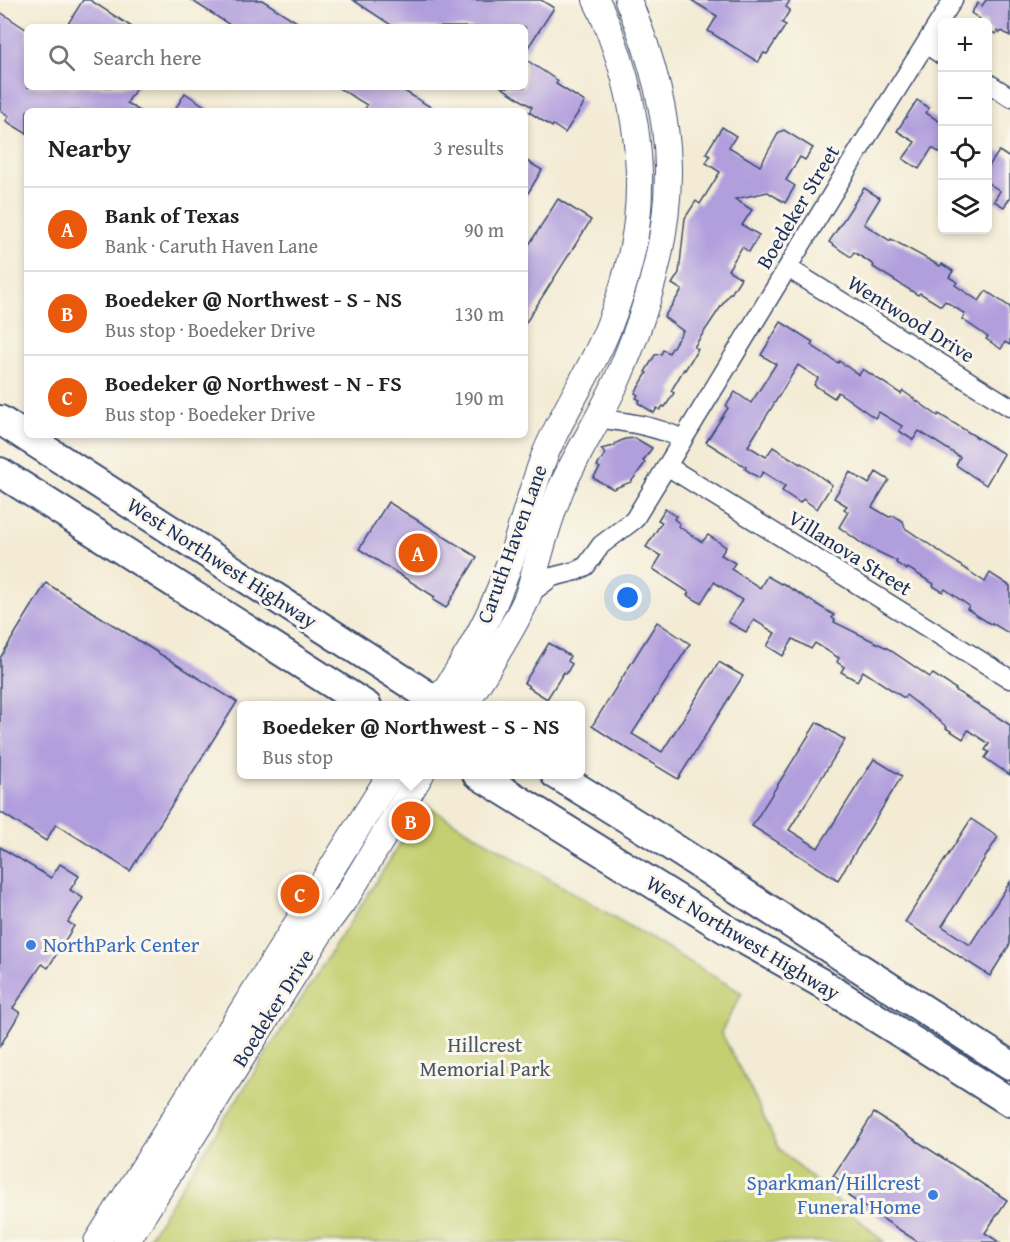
<!DOCTYPE html>
<html lang="en">
<head>
<meta charset="utf-8">
<style>
	body { margin:0; font-family:"Gentium Book Plus",serif; background:#f2f2f2; color:#222 }
	.controls { position:absolute; right:18px; top:18px; display:grid; overflow:hidden; border-radius:9px; box-shadow:0 3px 9px #0003 }
	.controls button { width:54px; height:54px; display:grid; place-items:center; padding:0; border:0; border-bottom:2px solid #e0e0e0; background:#fff; color:#222; font:30px sans-serif }
	.you { position:absolute; left:628px; top:598px; width:21px; height:21px; margin:-15px; border:4px solid #fff; border-radius:50%; background:#1a73e8; box-shadow:0 0 0 9px #1a73e833 }
	.badge { display:grid; place-items:center; width:39px; height:39px; border-radius:50%; background:#ea580c; color:#fff; font-size:20px; font-weight:700 }
	.pin { position:absolute; translate:-50% -50%; border:3px solid #fff; box-shadow:0 2px 6px #0006 }
	.popup { position:absolute; left:237px; top:701px; width:348px; height:78px; box-sizing:border-box; display:grid; place-content:center; border-radius:9px; background:#fff; filter:drop-shadow(0 2px 4px #0005); font-size:20px; white-space:nowrap; color:#767676 }
	.popup b { font-size:22px; color:#222 }
	.popup::after { content:''; position:absolute; left:50%; top:100%; margin-left:-12px; border:12px solid transparent; border-top-color:#fff }
	.list { margin:0; padding:0; list-style:none }
	h2 { display:flex; justify-content:space-between; align-items:center; height:78px; margin:0; padding:0 24px; font-size:26px }
	h2 small { font-size:20px; font-weight:400; color:#767676 }
	.list li { display:grid; grid-template-columns:39px 1fr auto; gap:18px; align-items:center; box-sizing:border-box; height:84px; padding:0 24px; border-top:2px solid #e0e0e0 }
	.list b { display:block; font-size:22px; white-space:nowrap }
	.list p { margin:0; font-size:20px; white-space:nowrap; color:#767676 }
	.list em { font-size:20px; font-style:normal; color:#767676 }
	.icon { flex:none; width:33px; height:33px; fill:none; stroke:currentColor; stroke-width:2; stroke-linecap:round; stroke-linejoin:round }
	.map { position:relative; flex:none; width:1010px; height:1242px; overflow:hidden }
	.search { position:absolute; background:#fff; box-shadow:0 3px 9px #0003; left:24px; top:24px; width:504px; height:66px; display:flex; align-items:center; gap:15px; box-sizing:border-box; padding:0 21px; border-radius:9px; color:#767676; font-size:22px }
	.panel { position:absolute; background:#fff; box-shadow:0 3px 9px #0003; left:24px; top:108px; width:504px; height:330px; border-radius:9px }
	.map>svg:first-child { display:block }
	.green { fill:#c3cf70; stroke:#6f7f67; stroke-width:1.5 }
	.building { fill:#b19edd }
	.lines { fill:none; stroke-linecap:round; stroke-linejoin:round }
	.street-casing { stroke:#3b4b70; stroke-width:21 }
	.secondary-casing { stroke:#3b4b70; stroke-width:28 }
	.primary-casing { stroke:#3b4b70; stroke-width:32 }
	.street { stroke:#fff; stroke-width:18 }
	.secondary { stroke:#fff; stroke-width:26 }
	.primary { stroke:#fff; stroke-width:28 }
	.shop-dot { fill:#3f7fe0; stroke:#fbf7ec; stroke-width:2 }
	.labels { text-anchor:middle; stroke-width:6; stroke-linejoin:round; paint-order:stroke }
	.street-label { font-size:21px; fill:#1b2f5e; stroke:#fbf7ec }
	.shop-label { font-size:21px; fill:#366cbe; stroke:#fbf7ec; text-anchor:start }
	.park-label { font-size:21px; fill:#455762; stroke:#fbf7ec }
</style>
</head>
<body>
<div class="map">
<svg width="1010" height="1242" viewBox="0 0 1010 1242">
	<rect width="100%" height="100%" fill="#fbf7ec"/>
	<filter id="ink" filterUnits="userSpaceOnUse"><feTurbulence type="fractalNoise" baseFrequency=".0167" numOctaves="2"/><feDisplacementMap in="SourceGraphic" scale="12" xChannelSelector="R" yChannelSelector="G"/><feConvolveMatrix kernelMatrix="1 2 1 2 8 2 1 2 1" color-interpolation-filters="sRGB"/></filter>
	<filter id="wash" filterUnits="userSpaceOnUse"><feTurbulence type="fractalNoise" baseFrequency=".008" numOctaves="4" result="noise"/><feDisplacementMap in="SourceGraphic" scale="24" xChannelSelector="R" yChannelSelector="G"/><feGaussianBlur stdDeviation="1.35" result="paint"/><feColorMatrix in="noise" values="0 0 0 0 0 0 0 0 0 0 0 0 0 0 0 0 0 1.4 0 .05"/><feComposite in="paint" operator="in"/></filter>
	<g filter="url(#wash)">
		<rect width="100%" height="100%" fill="#f3ebd4"/>
		<path class="green" d="M 425,805 L 742,993 L 721,1032 L 750,1088 L 779,1149 L 884,1242 L 146,1242 Z"/>
		<g id="blocks">
			<g class="building">
				<path d="M 83,0 L 90,0 L 132,27 L 66,27 Z"/>
				<path d="M 191,0 L 262,0 L 305,27 L 233,27 Z"/>
				<path d="M 353,0 L 541,0 L 554,8 L 525,52 L 525,27 L 394,27 Z"/>
				<path d="M 691,0 L 790,0 L 786,7 L 790,10 L 782,23 L 786,25 L 767,54 L 764,53 L 758,62 L 708,31 L 717,16 Z"/>
				<path d="M 986,0 L 1010,0 L 1010,36 L 1002,31 L 1000,33 L 997,31 L 995,34 L 987,28 L 987,22 L 980,22 L 978,21 L 980,19 L 971,13 L 978,3 L 982,6 Z"/>
				<path d="M 0,12 L 27,30 L 27,87 L 137,87 L 127,103 L 140,111 L 27,111 L 27,134 L 6,121 L 9,116 L 0,110 Z"/>
				<path d="M 525,59 L 558,81 L 556,84 L 585,102 L 565,133 L 553,125 L 552,127 L 529,112 L 532,107 L 501,87 L 525,87 Z"/>
				<path d="M 337,87 L 398,87 L 437,111 L 364,111 L 367,105 Z"/>
				<path d="M 185,93 L 212,111 L 174,111 Z"/>
				<path d="M 917,100 L 929,108 L 926,113 L 942,123 L 942,154 L 932,148 L 919,169 L 903,159 L 915,142 L 897,131 Z"/>
				<path d="M 722,127 L 736,136 L 729,147 L 760,166 L 779,132 L 784,130 L 813,148 L 805,160 L 800,157 L 786,180 L 795,186 L 785,203 L 768,192 L 735,199 L 752,210 L 742,225 L 759,235 L 749,252 L 742,247 L 728,270 L 741,278 L 731,294 L 730,293 L 694,347 L 698,349 L 685,370 L 684,369 L 671,391 L 674,393 L 665,407 L 663,406 L 660,410 L 657,408 L 654,413 L 638,403 L 640,400 L 636,398 L 638,395 L 635,393 L 647,373 L 645,372 L 655,355 L 661,354 L 663,350 L 669,353 L 683,331 L 664,317 L 682,290 L 672,284 L 679,273 L 685,218 L 696,201 L 700,204 L 720,172 L 706,163 L 710,156 L 706,153 Z"/>
				<path d="M 999,151 L 1010,158 L 1010,198 L 1004,207 L 994,201 L 1000,191 L 987,182 L 987,169 Z"/>
				<path d="M 525,160 L 542,170 L 525,198 Z"/>
				<path d="M 864,188 L 880,198 L 864,224 L 890,241 L 891,239 L 940,266 L 942,264 L 953,271 L 949,277 L 957,282 L 955,285 L 979,301 L 986,291 L 1010,307 L 1010,345 L 1005,342 L 1001,349 L 986,339 L 988,337 L 962,319 L 965,314 L 945,301 L 941,306 L 920,293 L 918,295 L 873,267 L 874,265 L 854,252 L 851,257 L 829,242 Z"/>
				<path d="M 558,199 L 591,220 L 525,324 L 525,251 Z"/>
				<path d="M 781,322 L 813,342 L 811,345 L 838,363 L 839,361 L 859,375 L 863,369 L 901,394 L 903,391 L 938,416 L 939,414 L 1004,454 L 986,485 L 956,465 L 960,457 L 919,431 L 913,440 L 899,431 L 902,426 L 879,412 L 875,418 L 838,392 L 834,398 L 814,385 L 818,378 L 798,365 L 748,446 L 766,457 L 773,447 L 800,464 L 801,463 L 832,485 L 817,509 L 803,499 L 800,503 L 782,491 L 785,486 L 763,472 L 759,478 L 745,469 L 746,467 L 706,442 L 728,408 L 726,406 L 735,392 L 751,403 L 776,364 L 761,355 Z"/>
				<path d="M 635,438 L 652,448 L 643,461 L 645,463 L 631,482 L 613,489 L 593,478 L 600,468 L 597,466 L 605,454 L 601,449 L 614,446 L 616,443 L 625,439 Z"/>
				<path d="M 850,472 L 869,484 L 876,472 L 889,480 L 872,507 L 889,517 L 894,516 L 903,521 L 905,528 L 985,582 L 990,573 L 1010,586 L 1010,634 L 992,623 L 992,625 L 967,609 L 969,606 L 945,589 L 943,592 L 933,586 L 934,584 L 908,568 L 907,570 L 896,563 L 897,561 L 864,545 L 839,527 L 848,512 L 844,509 L 847,506 L 834,498 Z"/>
				<path d="M 388,502 L 477,557 L 446,608 L 433,600 L 435,597 L 359,549 Z"/>
				<path d="M 665,509 L 676,516 L 674,519 L 680,524 L 678,526 L 702,542 L 708,535 L 726,547 L 721,555 L 735,563 L 731,569 L 760,588 L 767,576 L 781,584 L 782,583 L 834,615 L 832,618 L 835,620 L 834,622 L 887,648 L 930,677 L 933,674 L 956,689 L 955,690 L 1010,725 L 1010,775 L 985,758 L 989,752 L 985,750 L 989,744 L 968,730 L 963,739 L 946,728 L 947,727 L 906,695 L 904,698 L 863,671 L 857,681 L 841,672 L 844,667 L 837,662 L 839,658 L 815,643 L 811,649 L 793,639 L 783,656 L 767,646 L 775,633 L 754,620 L 746,632 L 728,622 L 742,600 L 714,582 L 701,603 L 687,595 L 689,593 L 687,591 L 653,569 L 661,556 L 646,547 L 662,522 L 658,520 Z"/>
				<path d="M 46,583 L 237,702 L 130,871 L 56,824 L 46,841 L 0,812 L 0,658 Z"/>
				<path d="M 657,622 L 690,644 L 632,734 L 662,752 L 719,662 L 743,676 L 678,779 L 615,741 L 592,726 Z"/>
				<path d="M 549,643 L 570,656 L 568,661 L 572,664 L 566,674 L 564,672 L 547,699 L 528,687 L 529,686 L 524,683 Z"/>
				<path d="M 817,722 L 845,740 L 789,830 L 818,848 L 874,759 L 902,776 L 838,880 L 752,826 Z"/>
				<path d="M 971,819 L 998,837 L 942,926 L 970,945 L 1010,882 L 1010,944 L 990,976 L 905,922 Z"/>
				<path d="M 0,847 L 51,878 L 60,864 L 79,876 L 70,890 L 83,898 L 68,922 L 74,926 L 48,968 L 42,964 L 13,1008 L 20,1013 L 0,1046 Z"/>
				<path d="M 874,1113 L 1007,1200 L 985,1233 L 999,1242 L 918,1242 L 848,1196 L 853,1189 L 833,1176 Z"/>
			</g>
		</g>
	</g>
	<g filter="url(#ink)">
		<use href="#blocks" fill-opacity="0" stroke="#3b4b70" stroke-width="1.5"/>
		<g class="lines">
			<g class="street-casing">
				<g id="street">
					<path d="M 926,44 L 942,55"/>
					<path d="M 988,83 L 1010,97"/>
					<path d="M 788,268 L 1010,407"/>
					<path d="M 597,418 C 626,422 657,426 682,439"/>
					<path d="M 667,466 L 1010,679"/>
					<path d="M 527,596 L 552,577 L 576,571 L 586,566 L 601,545 L 634,520 L 862,145 L 953,0"/>
				</g>
			</g>
			<g class="secondary-casing">
				<g id="secondary">
					<path d="M 435,706 C 460,668 485,629 501,586 C 518,544 528,499 544,457 C 562,412 591,372 609,326 C 622,293 633,257 637,221 C 644,158 633,92 610,33 C 606,22 602,11 596,0"/>
					<path d="M 464,706 C 482,678 500,649 516,620 C 520,612 525,604 528,595 C 532,583 535,569 539,556 C 545,534 552,512 560,491 C 577,452 601,417 618,378 C 647,311 669,240 668,167 C 667,109 650,52 628,0"/>
					<path d="M 97,1242 L 391,774"/>
					<path d="M 126,1242 L 323,928 L 347,896 L 421,774"/>
				</g>
			</g>
			<g class="primary-casing">
				<g id="primary">
					<path d="M 0,420 L 444,706"/>
					<path d="M 0,472 L 367,706"/>
					<path d="M 477,774 L 729,931 L 821,983 L 1010,1102"/>
					<path d="M 555,774 L 657,837 L 1010,1065"/>
				</g>
			</g>
			<use href="#street" class="street"/>
			<use href="#secondary" class="secondary"/>
			<use href="#primary" class="primary"/>
		</g>
	</g>
	<g class="shop-dot">
		<circle cx="31" cy="945" r="6"/>
		<circle cx="933" cy="1195" r="6"/>
	</g>
	<g class="labels">
		<g class="street-label">
			<text transform="translate(798 207) rotate(-59)" y="7">Boedeker Street</text>
			<text transform="translate(911 319) rotate(32)" y="7">Wentwood Drive</text>
			<text transform="translate(512 544) rotate(-70)" y="7">Caruth Haven Lane</text>
			<text transform="translate(850 553) rotate(32)" y="7">Villanova Street</text>
			<text transform="translate(222 563) rotate(33)" y="7">West Northwest Highway</text>
			<text transform="translate(743 938) rotate(31)" y="7">West Northwest Highway</text>
			<text transform="translate(273 1008) rotate(-58)" y="7">Boedeker Drive</text>
		</g>
		<g class="shop-label">
			<text x="43" y="952">NorthPark Center</text>
			<text x="921" y="1190" text-anchor="end">Sparkman/Hillcrest<tspan x="921" dy="24">Funeral Home</tspan></text>
		</g>
		<g class="park-label">
			<text x="485" y="1052">Hillcrest<tspan x="485" dy="24">Memorial Park</tspan></text>
		</g>
	</g>
</svg>
<div class="controls">
<button>+</button>
<button>−</button>
<button><svg class="icon" aria-label="locate" viewBox="0 0 24 24"><circle cx="12" cy="12" r="6"/><path d="M12 2v4M12 18v4M2 12h4M18 12h4"/></svg></button>
<button><svg class="icon" aria-label="layers" viewBox="0 0 24 24"><path d="M12 4l9 5-9 5-9-5zM3 14l9 5 9-5"/></svg></button>
</div>
<div class="you"></div>
<div class="pin badge" style="left:418px;top:553px">A</div>
<div class="pin badge" style="left:411px;top:821px">B</div>
<div class="popup"><b>Boedeker @ Northwest - S - NS</b>Bus stop</div>
<div class="pin badge" style="left:300px;top:894px">C</div>
<div class="search"><svg class="icon" aria-label="search" viewBox="0 0 24 24"><circle cx="10" cy="10" r="6"/><path d="M15 15l6 6"/></svg>Search here</div>
<section class="panel">
<h2>Nearby<small>3 results</small></h2>
<ul class="list">
<li><span class="badge">A</span><div><b>Bank of Texas</b><p>Bank · Caruth Haven Lane</p></div><em>90 m</em></li>
<li><span class="badge">B</span><div><b>Boedeker @ Northwest - S - NS</b><p>Bus stop · Boedeker Drive</p></div><em>130 m</em></li>
<li><span class="badge">C</span><div><b>Boedeker @ Northwest - N - FS</b><p>Bus stop · Boedeker Drive</p></div><em>190 m</em></li>
</ul>
</section>
</div>
</body>
</html>
